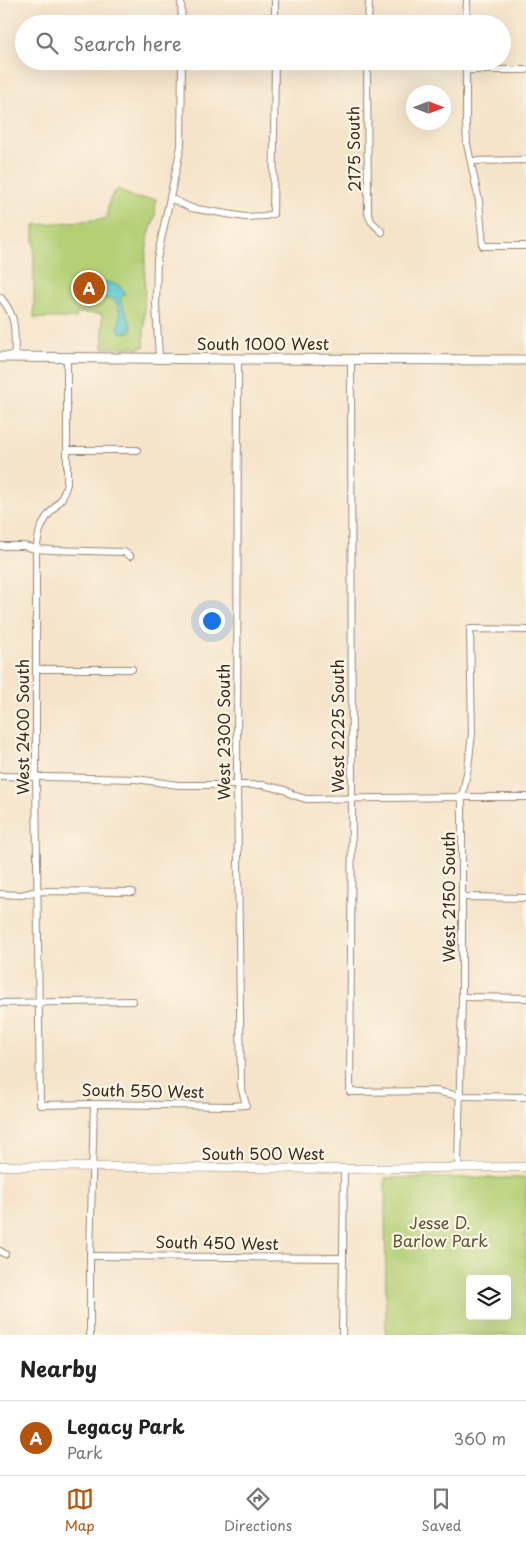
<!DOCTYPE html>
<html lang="en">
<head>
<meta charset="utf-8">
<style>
	body { margin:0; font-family:"Playpen Sans",sans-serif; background:#f2f2f2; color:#222 }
	.controls { position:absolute; right:15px; bottom:15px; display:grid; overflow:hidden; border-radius:5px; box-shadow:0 5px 20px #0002 }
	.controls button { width:45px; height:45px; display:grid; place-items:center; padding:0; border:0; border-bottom:1px solid #e0e0e0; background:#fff; color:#222; font:25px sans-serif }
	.compass { position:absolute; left:406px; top:85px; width:45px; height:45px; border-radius:50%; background:#fff; box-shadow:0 5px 20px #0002; rotate:90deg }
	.you { position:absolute; left:211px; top:620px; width:18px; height:18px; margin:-12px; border:4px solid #fff; border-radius:50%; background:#1a73e8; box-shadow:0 0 0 8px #1a73e833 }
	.badge { display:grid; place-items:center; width:32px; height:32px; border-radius:50%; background:#b45309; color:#fff; font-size:16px; font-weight:700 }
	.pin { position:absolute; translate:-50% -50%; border:2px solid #fff; box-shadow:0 1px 5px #0006 }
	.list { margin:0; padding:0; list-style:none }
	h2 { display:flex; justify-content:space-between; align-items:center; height:65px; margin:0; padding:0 20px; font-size:21px }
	h2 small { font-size:16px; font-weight:400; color:#767676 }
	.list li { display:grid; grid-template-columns:32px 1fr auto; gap:15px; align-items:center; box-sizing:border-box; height:75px; padding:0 20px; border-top:1px solid #e0e0e0 }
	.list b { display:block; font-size:19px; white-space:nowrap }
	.list p { margin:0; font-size:16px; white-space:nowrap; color:#767676 }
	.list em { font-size:16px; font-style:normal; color:#767676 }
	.icon { flex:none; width:28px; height:28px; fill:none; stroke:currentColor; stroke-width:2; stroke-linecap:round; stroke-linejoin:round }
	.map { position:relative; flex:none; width:526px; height:1335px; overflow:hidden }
	.search { position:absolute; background:#fff; box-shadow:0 5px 20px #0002; left:15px; right:15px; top:15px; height:55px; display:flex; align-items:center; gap:12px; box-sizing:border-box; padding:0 18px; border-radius:28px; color:#767676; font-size:19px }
	.sheet { height:140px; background:#fff }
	nav { display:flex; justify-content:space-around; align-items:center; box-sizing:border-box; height:70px; border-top:1px solid #e0e0e0; background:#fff; font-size:14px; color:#767676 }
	nav a { display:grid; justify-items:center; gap:2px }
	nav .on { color:#b45309 }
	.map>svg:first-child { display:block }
	.green { fill:#b4d077; stroke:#787d4a; fill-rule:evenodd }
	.water { fill:#5bc8cf; stroke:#4b7976 }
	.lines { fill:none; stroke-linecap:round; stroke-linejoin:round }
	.minor-casing { stroke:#988774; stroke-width:8 }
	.tertiary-casing { stroke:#988774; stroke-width:9 }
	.secondary-casing { stroke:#988774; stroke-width:11 }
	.minor { stroke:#fff; stroke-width:6 }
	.tertiary { stroke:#fff; stroke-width:8 }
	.secondary { stroke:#fff; stroke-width:9 }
	.labels { text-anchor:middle; stroke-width:4.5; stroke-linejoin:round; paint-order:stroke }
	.street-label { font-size:16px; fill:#3b2a1e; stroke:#fcf5e5 }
	.park-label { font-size:16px; fill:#595434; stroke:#fcf5e5 }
</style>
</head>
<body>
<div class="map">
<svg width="526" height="1335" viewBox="0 0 526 1335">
	<rect width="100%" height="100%" fill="#fcf5e5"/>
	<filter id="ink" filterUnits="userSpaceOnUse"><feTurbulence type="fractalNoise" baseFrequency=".02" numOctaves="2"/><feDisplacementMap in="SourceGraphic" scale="10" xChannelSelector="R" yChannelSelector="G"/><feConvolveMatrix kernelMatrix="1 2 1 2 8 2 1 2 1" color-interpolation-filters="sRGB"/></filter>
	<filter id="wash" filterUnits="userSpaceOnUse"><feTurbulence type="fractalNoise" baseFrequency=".0096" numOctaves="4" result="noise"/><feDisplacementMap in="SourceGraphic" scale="20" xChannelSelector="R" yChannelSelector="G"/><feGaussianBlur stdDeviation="1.12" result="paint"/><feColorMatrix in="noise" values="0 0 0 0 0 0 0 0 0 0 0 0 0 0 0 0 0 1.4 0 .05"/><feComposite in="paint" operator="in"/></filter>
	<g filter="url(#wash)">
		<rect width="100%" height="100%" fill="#f5e4ca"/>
		<g class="green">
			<path d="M 118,189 L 134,198 L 156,199 L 155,216 L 148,238 L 145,262 L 144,347 L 103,348 L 102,314 L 77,313 L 76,318 L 34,318 L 34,225 L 106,219 C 108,209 108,195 118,189 Z"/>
			<path d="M 385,1178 L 526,1178 L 526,1335 L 386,1335 ZM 470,1279 L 507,1279 L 507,1316 L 470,1316 Z"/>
		</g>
		<path class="water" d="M 94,282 C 107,283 120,280 125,294 L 120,299 C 124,309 129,318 132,328 L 130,332 L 121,333 L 118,329 C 120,317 122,308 113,299 L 95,298 L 90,295 L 90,286 Z"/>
	</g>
	<g filter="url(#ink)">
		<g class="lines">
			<g class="minor-casing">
				<g id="minor">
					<path d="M 181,0 L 182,24"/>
					<path d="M 275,0 L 275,24"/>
					<path d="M 368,24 L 369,0"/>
					<path d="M 466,24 L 467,0"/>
					<path d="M 367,61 L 368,213 L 371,221 L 382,232"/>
					<path d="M 466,61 L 466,123 L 467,144 L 479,201 L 483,246 L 526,246"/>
					<path d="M 466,70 L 526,70"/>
					<path d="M 471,161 L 526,160"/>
					<path d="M 170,198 L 191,208 L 245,217 L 265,216 L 273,214 L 275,61 L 367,63"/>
					<path d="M 0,297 C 18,317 14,331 15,357"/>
					<path d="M 67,357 L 67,484 L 62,498 L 46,518 L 40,530 L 36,549 L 36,776 L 40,1105 L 94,1104 L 230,1106 L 246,1105 L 241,1086 L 237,785 L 238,359"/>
					<path d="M 159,358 L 156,305 L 157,259 L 181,146 L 182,61"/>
					<path d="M 351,360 L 352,805 L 350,1092 L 435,1091 L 460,1096 L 526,1097"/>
					<path d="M 68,450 L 137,450"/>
					<path d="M 0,546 L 24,546 L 36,549 L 51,550 L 124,552 L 130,556"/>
					<path d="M 36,669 L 132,669"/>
					<path d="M 0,776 L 136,779 L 178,785 L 263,785 L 285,790 L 293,795 L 306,799 L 462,797 L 526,797"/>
					<path d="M 0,894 L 21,895 L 38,891 L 132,892"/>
					<path d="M 463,897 L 526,898"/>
					<path d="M 462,997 L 526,998"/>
					<path d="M 0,1003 L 133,1001"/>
					<path d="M 458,1167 L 462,997 L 462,797 L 468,768 L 472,733 L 470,629 L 526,630"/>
					<path d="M 0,1251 L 5,1254"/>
					<path d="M 90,1256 L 343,1258"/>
					<path d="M 90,1335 L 90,1256 L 94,1104"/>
					<path d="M 342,1335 L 344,1169"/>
				</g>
			</g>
			<g class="tertiary-casing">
				<path id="tertiary" d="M 0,1166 L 344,1169 L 526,1167"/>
			</g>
			<g class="secondary-casing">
				<path id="secondary" d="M 0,357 L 238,359 L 526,360"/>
			</g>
			<use href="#minor" class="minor"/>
			<use href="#tertiary" class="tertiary"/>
			<use href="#secondary" class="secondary"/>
		</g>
	</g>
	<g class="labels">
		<g class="street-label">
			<text transform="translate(354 149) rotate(-91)" y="6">2175 South</text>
			<text x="263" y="350">South 1000 West</text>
			<text transform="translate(338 726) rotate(-90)" y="6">West 2225 South</text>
			<text transform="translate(23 727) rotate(-90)" y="6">West 2400 South</text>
			<text transform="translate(224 732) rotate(-90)" y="6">West 2300 South</text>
			<text transform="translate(449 897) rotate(-90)" y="6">West 2150 South</text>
			<text transform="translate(143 1091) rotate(1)" y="6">South 550 West</text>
			<text x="263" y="1160">South 500 West</text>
			<text transform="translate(217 1243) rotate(1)" y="6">South 450 West</text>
		</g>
		<g class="park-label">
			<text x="440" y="1229">Jesse D.<tspan x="440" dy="18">Barlow Park</tspan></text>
		</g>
	</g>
</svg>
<div class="controls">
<button><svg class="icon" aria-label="layers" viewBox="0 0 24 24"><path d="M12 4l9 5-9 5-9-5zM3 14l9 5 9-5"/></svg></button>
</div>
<svg class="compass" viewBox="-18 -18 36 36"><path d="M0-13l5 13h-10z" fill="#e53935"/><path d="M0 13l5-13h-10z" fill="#767676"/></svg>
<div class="you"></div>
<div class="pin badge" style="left:89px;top:288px">A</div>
<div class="search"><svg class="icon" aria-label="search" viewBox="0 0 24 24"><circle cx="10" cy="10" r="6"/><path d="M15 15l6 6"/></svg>Search here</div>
</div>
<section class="sheet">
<h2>Nearby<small></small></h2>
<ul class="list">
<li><span class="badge">A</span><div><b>Legacy Park</b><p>Park</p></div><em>360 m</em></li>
</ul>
</section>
<nav>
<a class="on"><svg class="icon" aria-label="map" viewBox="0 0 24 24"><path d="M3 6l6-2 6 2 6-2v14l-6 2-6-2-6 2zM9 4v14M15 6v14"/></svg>Map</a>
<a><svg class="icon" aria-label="directions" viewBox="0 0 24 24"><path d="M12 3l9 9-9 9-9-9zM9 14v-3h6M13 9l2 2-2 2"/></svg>Directions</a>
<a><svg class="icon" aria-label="saved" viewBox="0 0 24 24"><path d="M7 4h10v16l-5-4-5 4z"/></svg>Saved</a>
</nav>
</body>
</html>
